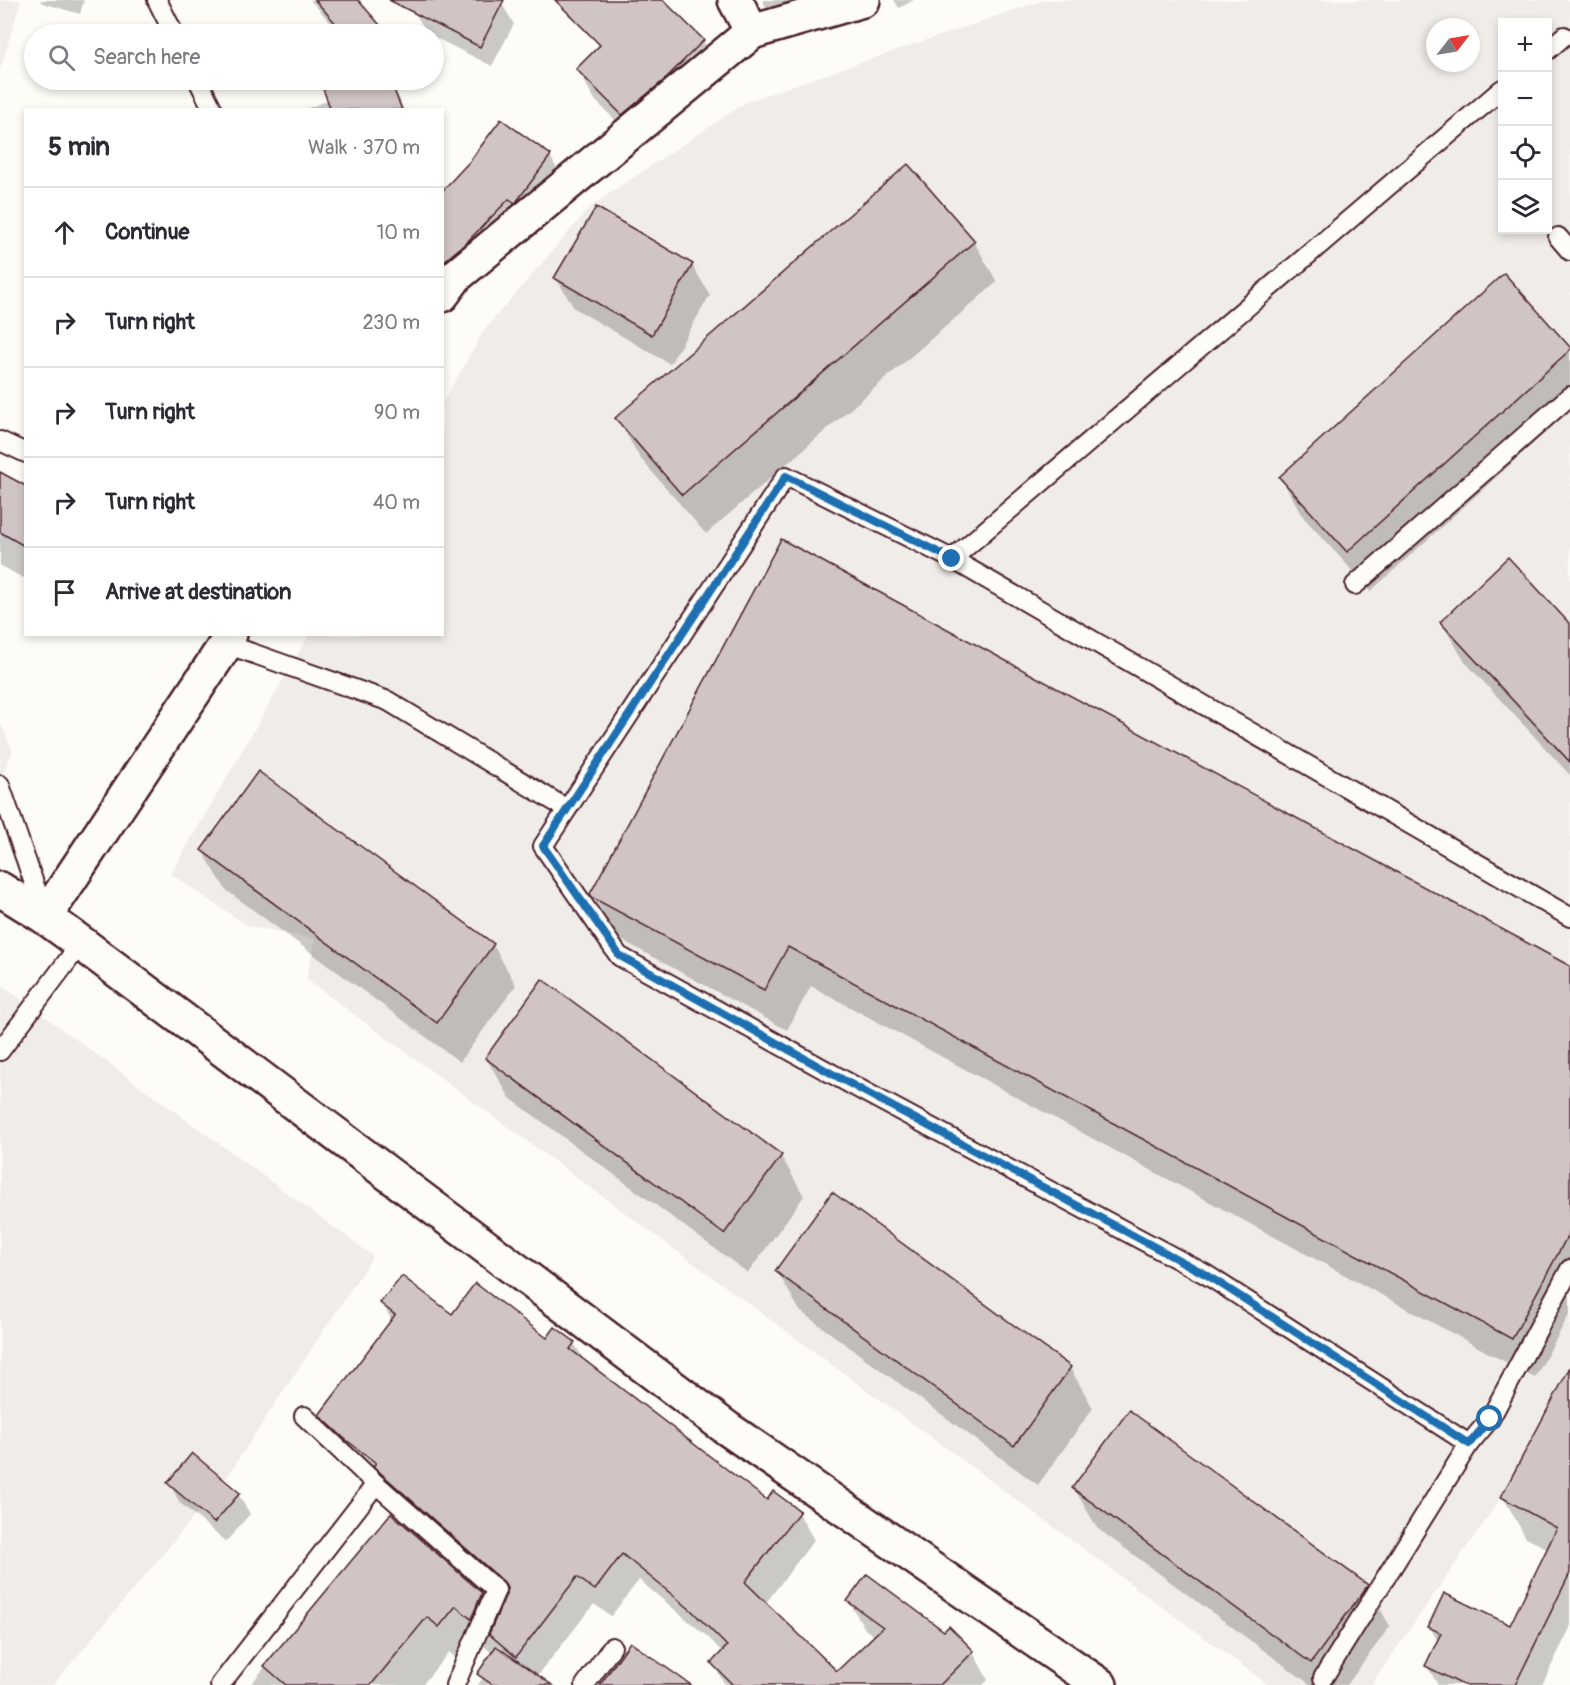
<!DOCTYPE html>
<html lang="en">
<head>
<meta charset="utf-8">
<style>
	body { margin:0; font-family:Pangolin,sans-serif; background:#f2f2f3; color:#2b2b33 }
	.controls { position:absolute; right:18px; top:18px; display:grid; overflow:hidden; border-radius:0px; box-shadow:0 3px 9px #0003 }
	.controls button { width:54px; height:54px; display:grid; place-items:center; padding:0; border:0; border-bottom:2px solid #e1e1e2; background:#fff; color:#2b2b33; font:30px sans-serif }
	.compass { position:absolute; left:1426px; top:18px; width:54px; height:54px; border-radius:50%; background:#fff; box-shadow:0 3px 9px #0003; rotate:59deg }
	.stop { position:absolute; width:18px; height:18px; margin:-14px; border:4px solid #1f6fb2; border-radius:50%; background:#fff }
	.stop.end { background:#1f6fb2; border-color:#fff; box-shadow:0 2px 6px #0008 }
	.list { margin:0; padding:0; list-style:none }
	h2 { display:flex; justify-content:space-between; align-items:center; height:78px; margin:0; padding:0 24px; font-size:26px }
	h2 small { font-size:20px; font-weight:400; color:#7c7c81 }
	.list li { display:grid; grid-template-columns:39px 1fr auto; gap:18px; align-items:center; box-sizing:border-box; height:90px; padding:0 24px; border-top:2px solid #e1e1e2 }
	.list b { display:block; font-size:22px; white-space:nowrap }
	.list em { font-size:20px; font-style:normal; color:#7c7c81 }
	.icon { flex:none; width:33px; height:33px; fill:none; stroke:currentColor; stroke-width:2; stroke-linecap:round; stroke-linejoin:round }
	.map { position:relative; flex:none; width:1570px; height:1685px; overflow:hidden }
	.search { position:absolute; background:#fff; box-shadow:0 3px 9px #0003; left:24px; top:24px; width:420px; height:66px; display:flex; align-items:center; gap:15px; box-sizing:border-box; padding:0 21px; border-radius:33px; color:#7c7c81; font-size:22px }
	.panel { position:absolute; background:#fff; box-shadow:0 3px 9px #0003; left:24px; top:108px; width:420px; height:528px; border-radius:0px }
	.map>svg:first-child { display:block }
	.built { fill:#f0ece8; fill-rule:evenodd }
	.shadow { fill:#0003 }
	.building { fill:#d0c5c4; stroke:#4a1f2b; stroke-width:1.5 }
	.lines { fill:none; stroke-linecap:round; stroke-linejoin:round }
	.lane-casing { stroke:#4a1f2b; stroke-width:22 }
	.street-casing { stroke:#4a1f2b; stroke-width:38 }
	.secondary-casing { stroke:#4a1f2b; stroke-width:38 }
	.lane { stroke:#fdfcf7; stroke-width:18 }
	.street { stroke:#fdfcf7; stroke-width:33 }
	.secondary { stroke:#fdfcf7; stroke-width:33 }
	.route { stroke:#1f6fb2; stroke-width:8 }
</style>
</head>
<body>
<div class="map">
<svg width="1570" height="1685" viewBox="0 0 1570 1685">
	<rect width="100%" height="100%" fill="#fdfcf7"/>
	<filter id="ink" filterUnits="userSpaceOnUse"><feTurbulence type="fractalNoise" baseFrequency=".0167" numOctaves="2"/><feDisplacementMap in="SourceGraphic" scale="12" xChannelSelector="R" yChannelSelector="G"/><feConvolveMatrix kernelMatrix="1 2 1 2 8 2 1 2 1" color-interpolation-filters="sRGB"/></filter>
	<g filter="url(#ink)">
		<g class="built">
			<path d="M 0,0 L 21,0 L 0,70 Z"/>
			<path d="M 1044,0 L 1570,0 L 1570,1535 L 1501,1498 L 1371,1685 L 1269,1685 L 306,979 L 315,939 L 248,926 L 171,874 L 309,635 L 442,634 L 443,402 L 485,329 L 591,206 L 748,101 ZM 1502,22 L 1548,22 L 1548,230 L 1502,230 ZM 1435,27 L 1471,27 L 1471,63 L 1435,63 Z"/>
			<path d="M 0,723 L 13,751 L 0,781 Z"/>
			<path d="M 0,984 L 373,1256 L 224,1481 L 53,1685 L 0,1685 Z"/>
		</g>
		<g class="shadow">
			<path d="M 40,0 L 84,0 L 80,14 L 42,3 Z"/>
			<path d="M 310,0 L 356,0 L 386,34 L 341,34 Z"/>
			<path d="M 422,0 L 495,0 L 502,4 L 514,24 L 492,66 L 434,37 L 434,34 L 427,33 L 415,13 Z"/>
			<path d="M 568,0 L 661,0 L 703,41 L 716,65 L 680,101 Z"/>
			<path d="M 762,0 L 813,0 L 781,33 Z"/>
			<path d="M 894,0 L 914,0 L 899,8 Z"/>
			<path d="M 595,52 L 659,85 L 677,115 L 640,145 L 595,100 L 577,69 Z"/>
			<path d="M 352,80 L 391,80 L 404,110 L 303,110 L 329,100 L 325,90 Z"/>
			<path d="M 550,156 L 561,176 L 442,298 L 442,193 Z"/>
			<path d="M 974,242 L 997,282 L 706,534 L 640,458 L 617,418 Z"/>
			<path d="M 692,265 L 710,295 L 670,364 L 574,308 L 556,278 Z"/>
			<path d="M 1570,349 L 1570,410 L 1371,591 L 1304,518 L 1281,478 Z"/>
			<path d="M 0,474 L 26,488 L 26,574 L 23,578 L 0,565 Z"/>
			<path d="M 1441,622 L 1570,626 L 1570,775 L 1465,662 Z"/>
			<path d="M 202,850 L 493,945 L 516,985 L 460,1062 L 226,890 Z"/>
			<path d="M 592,894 L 1570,968 L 1570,1313 L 1535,1378 L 811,986 L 787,1030 L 618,938 Z"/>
			<path d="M 486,1058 L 781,1156 L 804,1196 L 748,1273 L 510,1098 Z"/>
			<path d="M 777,1271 L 1070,1368 L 1093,1408 L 1038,1485 L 800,1311 Z"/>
			<path d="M 382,1303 L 452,1316 L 547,1340 L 574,1343 L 586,1364 L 767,1502 L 798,1512 L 814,1540 L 765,1604 L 837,1674 L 875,1637 L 865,1629 L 849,1602 L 973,1652 L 988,1680 L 983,1685 L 725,1685 L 713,1663 L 723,1653 L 709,1638 L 639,1580 L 611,1616 L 594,1604 L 536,1678 L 540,1685 L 478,1685 L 482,1679 L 479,1674 L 493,1654 L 478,1641 L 460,1662 L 449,1652 L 422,1685 L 250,1685 L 392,1515 L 481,1594 L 497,1621 L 507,1597 L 401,1503 L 337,1442 L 321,1415 L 392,1321 Z"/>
			<path d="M 1570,1370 L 1570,1628 L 1542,1685 L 1438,1685 L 1427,1666 L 1438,1642 L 1430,1627 L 1510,1627 L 1548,1549 L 1526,1538 L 1503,1497 Z"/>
			<path d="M 169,1483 L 238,1494 L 250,1514 L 226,1542 L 180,1503 Z"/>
			<path d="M 1074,1488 L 1367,1586 L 1390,1626 L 1347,1685 L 1311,1685 L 1097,1528 Z"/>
		</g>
		<g class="building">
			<path d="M 315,0 L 358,0 L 388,34 L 345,34 Z"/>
			<path d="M 389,0 L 504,0 L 480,47 Z"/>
			<path d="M 555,0 L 663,0 L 704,40 L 663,81 L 622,115 L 576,69 L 600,45 Z"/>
			<path d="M 347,80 L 390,80 L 402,110 L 331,110 L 323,89 Z"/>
			<path d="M 501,119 L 551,155 L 517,201 L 515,203 L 509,199 L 467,242 L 442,263 L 442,191 L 470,161 Z"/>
			<path d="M 908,164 L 975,241 L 682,495 L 615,418 Z"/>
			<path d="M 596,207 L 693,264 L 652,335 L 554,278 Z"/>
			<path d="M 1504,273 L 1570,347 L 1570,350 L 1347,552 L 1279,477 Z"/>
			<path d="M 0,472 L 26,486 L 26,547 L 0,532 Z"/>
			<path d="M 781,539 L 1570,966 L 1570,1231 L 1512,1339 L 788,947 L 764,990 L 593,898 L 590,894 Z"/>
			<path d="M 1508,557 L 1570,624 L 1570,762 L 1440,622 Z"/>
			<path d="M 258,771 L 494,944 L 437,1023 L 201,850 Z"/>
			<path d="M 542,979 L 782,1155 L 724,1234 L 485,1058 Z"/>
			<path d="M 832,1192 L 1071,1367 L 1014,1446 L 775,1271 Z"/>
			<path d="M 402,1276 L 452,1314 L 475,1283 L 547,1338 L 555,1327 L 575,1342 L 570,1349 L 767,1500 L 773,1491 L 800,1511 L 745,1582 L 837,1671 L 883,1627 L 847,1601 L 867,1574 L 944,1631 L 949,1626 L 974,1651 L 940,1685 L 733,1685 L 711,1663 L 727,1646 L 691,1610 L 622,1554 L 595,1590 L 577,1577 L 516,1657 L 489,1634 L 506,1594 L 507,1588 L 504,1582 L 384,1476 L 373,1466 L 376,1463 L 345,1439 L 319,1415 L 395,1315 L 380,1303 Z"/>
			<path d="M 1570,1367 L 1570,1573 L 1515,1685 L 1463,1685 L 1425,1666 L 1441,1633 L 1428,1627 L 1444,1593 L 1510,1625 L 1557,1528 L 1501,1497 Z"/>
			<path d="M 1129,1410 L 1368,1585 L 1311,1663 L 1072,1488 Z"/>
			<path d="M 192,1453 L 240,1493 L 214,1523 L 167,1483 Z"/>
			<path d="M 391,1513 L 482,1593 L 471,1619 L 456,1606 L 439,1627 L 427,1617 L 371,1685 L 286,1685 L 264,1666 Z"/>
			<path d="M 630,1642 L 691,1685 L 600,1685 Z"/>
			<path d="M 496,1646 L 552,1685 L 493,1685 L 477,1674 Z"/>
		</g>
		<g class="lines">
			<g class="lane-casing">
				<g id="lane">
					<path d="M 157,0 L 174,34"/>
					<path d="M 1548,50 L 1564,36"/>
					<path d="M 198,80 L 213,110"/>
					<path d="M 1502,89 L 952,559 L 1570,917"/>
					<path d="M 1558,237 L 1570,251"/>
					<path d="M 0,441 L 26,453"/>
					<path d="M 952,559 L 786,476 L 543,846 L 619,956 L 865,1092 L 1207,1275 L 1469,1444"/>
					<path d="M 1355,585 L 1570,396"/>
					<path d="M 226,644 L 388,701 L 567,809"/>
					<path d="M 0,785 L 45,915"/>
					<path d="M 0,1051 L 81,943"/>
					<path d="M 304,1416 L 376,1484"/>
					<path d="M 1323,1678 L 1469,1444 L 1490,1419 L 1570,1269"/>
					<path d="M 220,1685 L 376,1484 L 496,1590 L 455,1685"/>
					<path d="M 585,1685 L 612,1647"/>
				</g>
			</g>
			<g class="street-casing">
				<g id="street">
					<path d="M 735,0 L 752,32 L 863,0"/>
					<path d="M 442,295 L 456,276 L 752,32"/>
					<path d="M 45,917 L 226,644 L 230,634"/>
				</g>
			</g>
			<g class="secondary-casing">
				<path id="secondary" d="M 0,889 L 45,917 L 81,943 L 728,1429 L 1100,1685"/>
			</g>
			<use href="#lane" class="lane"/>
			<use href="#street" class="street"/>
			<use href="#secondary" class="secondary"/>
		</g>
	</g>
	<g class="lines" filter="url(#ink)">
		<path class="route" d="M 952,559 L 786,476 L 543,846 L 620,956 L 865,1092 L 1207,1275 L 1469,1444 L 1490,1419"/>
	</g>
</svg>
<div class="controls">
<button>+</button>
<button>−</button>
<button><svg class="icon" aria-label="locate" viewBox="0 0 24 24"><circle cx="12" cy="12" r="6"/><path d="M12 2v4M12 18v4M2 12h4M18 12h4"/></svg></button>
<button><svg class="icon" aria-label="layers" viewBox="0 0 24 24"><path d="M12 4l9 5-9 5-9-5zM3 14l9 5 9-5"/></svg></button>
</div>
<svg class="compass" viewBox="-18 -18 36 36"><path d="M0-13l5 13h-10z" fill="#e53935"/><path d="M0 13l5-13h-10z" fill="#7c7c81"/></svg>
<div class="stop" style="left:1490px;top:1419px"></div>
<div class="stop end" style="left:952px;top:559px"></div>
<div class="search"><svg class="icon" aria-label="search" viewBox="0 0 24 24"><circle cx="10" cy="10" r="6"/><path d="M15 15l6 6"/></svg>Search here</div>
<section class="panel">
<h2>5 min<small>Walk · 370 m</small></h2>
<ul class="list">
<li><svg class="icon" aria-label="ahead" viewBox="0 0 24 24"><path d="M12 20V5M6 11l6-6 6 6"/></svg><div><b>Continue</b></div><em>10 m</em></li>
<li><svg class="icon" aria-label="right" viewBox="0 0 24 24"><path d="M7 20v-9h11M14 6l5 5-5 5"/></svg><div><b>Turn right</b></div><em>230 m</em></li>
<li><svg class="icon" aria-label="right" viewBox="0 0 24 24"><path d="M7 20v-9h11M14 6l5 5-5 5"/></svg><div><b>Turn right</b></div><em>90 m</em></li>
<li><svg class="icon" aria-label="right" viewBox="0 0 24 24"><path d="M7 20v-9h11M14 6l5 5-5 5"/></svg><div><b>Turn right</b></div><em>40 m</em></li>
<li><svg class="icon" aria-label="arrive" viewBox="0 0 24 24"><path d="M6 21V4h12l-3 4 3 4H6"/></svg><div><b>Arrive at destination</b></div></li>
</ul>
</section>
</div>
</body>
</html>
